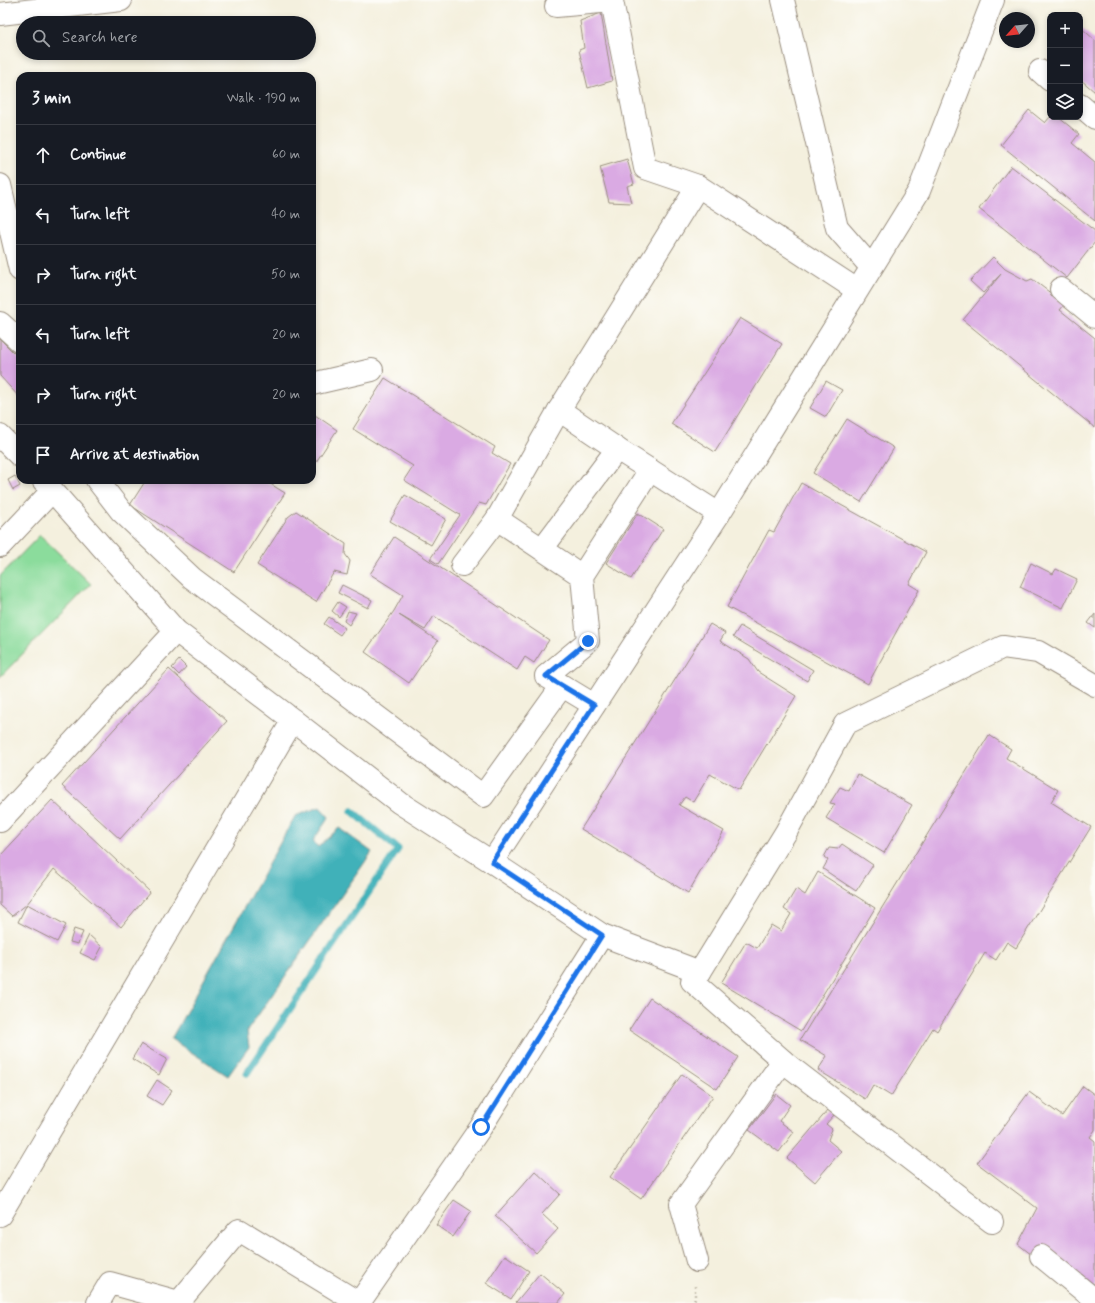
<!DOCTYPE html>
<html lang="en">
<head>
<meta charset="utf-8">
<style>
	body { margin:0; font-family:Mynerve,sans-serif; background:#20242c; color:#f1f3f6 }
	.controls { position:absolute; right:12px; top:12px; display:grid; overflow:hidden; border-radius:8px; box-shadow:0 2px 6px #0003 }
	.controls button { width:36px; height:36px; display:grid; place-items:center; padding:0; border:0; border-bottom:1px solid #363941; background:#171b24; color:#f1f3f6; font:20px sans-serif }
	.compass { position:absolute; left:999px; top:12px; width:36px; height:36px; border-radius:50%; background:#171b24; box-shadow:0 2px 6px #0003; rotate:243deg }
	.stop { position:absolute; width:12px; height:12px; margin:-9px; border:3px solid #1a73e8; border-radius:50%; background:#fff }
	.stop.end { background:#1a73e8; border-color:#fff; box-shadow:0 1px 4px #0008 }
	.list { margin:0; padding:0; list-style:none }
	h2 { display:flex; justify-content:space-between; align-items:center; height:52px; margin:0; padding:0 16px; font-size:17px }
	h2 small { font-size:13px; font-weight:400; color:#9ea1a6 }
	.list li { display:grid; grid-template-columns:26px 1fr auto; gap:12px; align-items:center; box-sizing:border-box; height:60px; padding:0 16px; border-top:1px solid #363941 }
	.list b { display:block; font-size:15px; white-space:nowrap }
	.list em { font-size:13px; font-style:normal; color:#9ea1a6 }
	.icon { flex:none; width:22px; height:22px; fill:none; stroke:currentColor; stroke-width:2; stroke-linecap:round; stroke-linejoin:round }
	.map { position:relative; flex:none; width:1095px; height:1303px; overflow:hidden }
	.search { position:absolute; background:#171b24; box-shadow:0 2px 6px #0003; left:16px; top:16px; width:300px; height:44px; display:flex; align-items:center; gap:10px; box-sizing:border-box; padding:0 14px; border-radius:22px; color:#9ea1a6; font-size:15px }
	.panel { position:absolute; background:#171b24; box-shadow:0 2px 6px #0003; left:16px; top:72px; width:300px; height:412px; border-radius:12px }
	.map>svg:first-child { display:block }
	.green { fill:#8bdc9c; stroke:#63835d }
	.water { fill:#41b1b9; stroke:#3e6e6c }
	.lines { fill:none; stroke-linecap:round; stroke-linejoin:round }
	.stream { stroke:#41b1b9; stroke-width:7 }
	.building { fill:#daaae3 }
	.minor-casing { stroke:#988d7e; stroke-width:24 }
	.path { stroke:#988d7e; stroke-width:2.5; stroke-dasharray:1 3; stroke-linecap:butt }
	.minor { stroke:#fff; stroke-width:22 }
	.route { stroke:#1a73e8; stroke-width:5 }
</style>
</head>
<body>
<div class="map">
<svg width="1095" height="1303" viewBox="0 0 1095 1303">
	<rect width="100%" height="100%" fill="#fdfcf7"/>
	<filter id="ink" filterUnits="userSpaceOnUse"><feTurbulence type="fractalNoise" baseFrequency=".025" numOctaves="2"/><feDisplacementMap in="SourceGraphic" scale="8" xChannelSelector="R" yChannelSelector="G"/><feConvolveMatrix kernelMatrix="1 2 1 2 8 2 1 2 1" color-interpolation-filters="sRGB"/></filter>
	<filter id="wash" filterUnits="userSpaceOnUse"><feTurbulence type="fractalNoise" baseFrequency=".012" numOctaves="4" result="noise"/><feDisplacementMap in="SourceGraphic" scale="16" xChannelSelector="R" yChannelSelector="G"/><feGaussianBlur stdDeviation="0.9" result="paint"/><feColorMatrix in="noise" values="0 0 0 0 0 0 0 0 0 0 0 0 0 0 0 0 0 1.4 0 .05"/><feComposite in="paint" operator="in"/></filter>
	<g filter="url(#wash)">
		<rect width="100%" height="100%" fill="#f4f0de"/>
		<path class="green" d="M 40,535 L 91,584 L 0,677 L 0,576 Z"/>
		<path class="water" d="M 320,807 L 329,817 L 313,841 L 318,847 L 339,828 L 372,852 L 247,1031 L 249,1047 L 228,1076 L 171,1039 L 295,816 Z"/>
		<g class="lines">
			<path class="stream" d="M 247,1073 L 398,849 L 352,811"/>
		</g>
		<g id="blocks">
			<g class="building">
				<path d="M 601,13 L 612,81 L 588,88 L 579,50 L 584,48 L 580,21 Z"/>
				<path d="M 1080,27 L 1095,40 L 1095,92 L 1080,79 Z"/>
				<path d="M 1029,110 L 1045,123 L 1050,117 L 1058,117 L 1079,134 L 1072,143 L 1095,162 L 1095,221 L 1001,145 Z"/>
				<path d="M 627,159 L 634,184 L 627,186 L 631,203 L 609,202 L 600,167 Z"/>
				<path d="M 1011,166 L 1095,231 L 1095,242 L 1067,278 L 979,209 Z"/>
				<path d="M 993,257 L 1005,269 L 1027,281 L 1032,279 L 1065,304 L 1060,310 L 1095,338 L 1095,428 L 963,320 L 1001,274 L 983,293 L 970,281 Z"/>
				<path d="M 740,318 L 782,344 L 715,452 L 671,424 Z"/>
				<path d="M 0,339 L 20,359 L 20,398 L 0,376 Z"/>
				<path d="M 385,378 L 495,447 L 492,453 L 510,464 L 486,505 L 479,503 L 438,564 L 430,559 L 460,515 L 404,480 L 413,466 L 353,429 Z"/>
				<path d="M 826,381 L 842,390 L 826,417 L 810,408 Z"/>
				<path d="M 312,413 L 337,430 L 314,465 L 312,464 Z"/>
				<path d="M 847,419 L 894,448 L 861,502 L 813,473 Z"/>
				<path d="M 15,476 L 20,486 L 13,490 L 8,480 Z"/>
				<path d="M 146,480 L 264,480 L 285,493 L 234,572 L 130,505 Z"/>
				<path d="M 801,483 L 926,552 L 909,584 L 919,590 L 868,684 L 727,607 L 769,530 L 774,532 Z"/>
				<path d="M 405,495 L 446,519 L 431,545 L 390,521 Z"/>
				<path d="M 296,511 L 346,544 L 345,554 L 350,561 L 347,575 L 334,572 L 316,602 L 257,565 L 288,517 Z"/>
				<path d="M 638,513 L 663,529 L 631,579 L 606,563 Z"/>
				<path d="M 394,537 L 549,640 L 534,663 L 525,657 L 517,670 L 434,616 L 425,630 L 399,615 L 438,641 L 409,683 L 365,652 L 394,611 L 403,595 L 370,574 Z"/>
				<path d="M 1031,563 L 1053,574 L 1056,569 L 1077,579 L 1063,608 L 1020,587 Z"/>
				<path d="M 342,585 L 372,600 L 368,608 L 338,593 Z"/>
				<path d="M 338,602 L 346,607 L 339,617 L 332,611 Z"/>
				<path d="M 348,611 L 356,613 L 349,625 L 344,621 Z"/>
				<path d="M 1095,614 L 1095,628 L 1088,623 Z"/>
				<path d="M 329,617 L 345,628 L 340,635 L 324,624 Z"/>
				<path d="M 710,624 L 725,633 L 720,641 L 749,659 L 758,672 L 796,696 L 739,790 L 710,774 L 693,802 L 685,797 L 679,805 L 724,831 L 688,893 L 581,829 Z"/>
				<path d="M 740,626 L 813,670 L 807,681 L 733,637 Z"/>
				<path d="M 179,660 L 186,667 L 179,675 L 172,668 Z"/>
				<path d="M 169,669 L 227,721 L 120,839 L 62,786 Z"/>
				<path d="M 989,735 L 1011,749 L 1006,758 L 1058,790 L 1051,802 L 1091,827 L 1016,948 L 1007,942 L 996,960 L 985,953 L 937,1031 L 933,1028 L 891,1096 L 873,1085 L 865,1099 L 818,1070 L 827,1056 L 800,1040 Z"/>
				<path d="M 857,774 L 912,805 L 884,853 L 826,818 L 835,804 L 830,803 L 840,787 L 849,791 Z"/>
				<path d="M 52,800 L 150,892 L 121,927 L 54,869 L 27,904 L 12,916 L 0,905 L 0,856 Z"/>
				<path d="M 842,844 L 873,865 L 856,891 L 823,869 L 828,860 L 824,857 L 829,848 L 838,849 Z"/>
				<path d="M 818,872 L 875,908 L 801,1031 L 721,983 L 746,942 L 757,948 L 771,925 L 781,931 L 791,914 L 784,909 L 796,889 L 805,895 Z"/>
				<path d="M 27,904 L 66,925 L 57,942 L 18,922 Z"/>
				<path d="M 74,929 L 83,932 L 78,944 L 70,942 Z"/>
				<path d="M 89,935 L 102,947 L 95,960 L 80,953 Z"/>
				<path d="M 650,998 L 738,1057 L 717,1089 L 629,1030 Z"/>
				<path d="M 141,1044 L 167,1059 L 159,1075 L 132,1059 Z"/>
				<path d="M 682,1074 L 713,1096 L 641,1199 L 610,1177 Z"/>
				<path d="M 157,1080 L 172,1090 L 162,1105 L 147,1096 Z"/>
				<path d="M 1083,1086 L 1095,1095 L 1095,1130 L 1090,1137 L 1095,1141 L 1095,1303 L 1093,1303 L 1018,1244 L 1037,1208 L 977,1163 L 1029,1092 L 1062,1116 Z"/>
				<path d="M 776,1094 L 790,1105 L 779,1121 L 794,1132 L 779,1152 L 749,1130 Z"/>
				<path d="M 828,1110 L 834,1115 L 826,1124 L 832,1129 L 828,1140 L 841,1151 L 815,1182 L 787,1158 Z"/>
				<path d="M 535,1171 L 560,1194 L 542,1214 L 558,1229 L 536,1253 L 495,1216 Z"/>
				<path d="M 454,1200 L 471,1211 L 453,1237 L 436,1225 Z"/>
				<path d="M 505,1255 L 529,1271 L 511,1299 L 486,1283 Z"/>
				<path d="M 540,1273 L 565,1294 L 558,1303 L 517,1303 L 516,1302 Z"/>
			</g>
		</g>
	</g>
	<g filter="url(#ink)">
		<use href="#blocks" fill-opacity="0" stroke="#988d7e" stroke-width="1"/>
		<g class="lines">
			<g class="minor-casing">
				<g id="minor">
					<path d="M 783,0 L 837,228 L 871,267"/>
					<path d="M 556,6 L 612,1 L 645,168 L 698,186 L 857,290"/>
					<path d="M 0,14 L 121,0"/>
					<path d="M 1040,71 L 1050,80"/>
					<path d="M 1080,105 L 1095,118"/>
					<path d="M 0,185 L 20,270"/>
					<path d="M 1061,289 L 1095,317"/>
					<path d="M 0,323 L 20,341"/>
					<path d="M 312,384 L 372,370"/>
					<path d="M 559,410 L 698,186"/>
					<path d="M 0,436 L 20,456"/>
					<path d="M 617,449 L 650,470"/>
					<path d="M 43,480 L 176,631 L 293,720 L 400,803 L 492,862 L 602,935 L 700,972"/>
					<path d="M 97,480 L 121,511 L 192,578 L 483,796 L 562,686"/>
					<path d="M 497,519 L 559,410 L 617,449 L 542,549"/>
					<path d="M 0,546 L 52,491"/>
					<path d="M 462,565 L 497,519 L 582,576"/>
					<path d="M 594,705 L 546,676 L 588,641 L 582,576 L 650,470 L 719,514"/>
					<path d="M 0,821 L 176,631"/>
					<path d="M 492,862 L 719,514 L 919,191 L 993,0"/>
					<path d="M 0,1215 L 293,720"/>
					<path d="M 992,1222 L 789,1066 L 692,981 L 700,972 L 786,832 L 845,724 L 1003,647 L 1038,652 L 1095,685"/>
					<path d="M 1041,1256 L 1095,1300"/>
					<path d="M 697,1261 L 681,1204 L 783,1061"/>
					<path d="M 98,1303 L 110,1283 L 179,1302 L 239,1230 L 359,1303"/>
					<path d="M 359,1303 L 481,1127 L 602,935"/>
				</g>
			</g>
			<path class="path" d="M 693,1303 L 695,1298 L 695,1284"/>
			<use href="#minor" class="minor"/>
		</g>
	</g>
	<g class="lines" filter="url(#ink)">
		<path class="route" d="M 481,1127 L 602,935 L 492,862 L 594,705 L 546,676 L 588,641"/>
	</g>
</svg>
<div class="controls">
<button>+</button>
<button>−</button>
<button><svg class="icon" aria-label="layers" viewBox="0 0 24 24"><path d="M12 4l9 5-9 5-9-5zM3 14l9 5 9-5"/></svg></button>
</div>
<svg class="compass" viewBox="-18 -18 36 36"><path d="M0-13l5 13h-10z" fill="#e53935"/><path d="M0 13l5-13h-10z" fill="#9ea1a6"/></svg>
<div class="stop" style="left:481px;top:1127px"></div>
<div class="stop end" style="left:588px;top:641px"></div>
<div class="search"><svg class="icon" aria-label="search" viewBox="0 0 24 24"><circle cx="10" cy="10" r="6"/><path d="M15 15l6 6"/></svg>Search here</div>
<section class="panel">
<h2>3 min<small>Walk · 190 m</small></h2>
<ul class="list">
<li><svg class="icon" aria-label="ahead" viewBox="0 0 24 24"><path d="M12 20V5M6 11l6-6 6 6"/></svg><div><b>Continue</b></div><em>60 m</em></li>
<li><svg class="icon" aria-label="left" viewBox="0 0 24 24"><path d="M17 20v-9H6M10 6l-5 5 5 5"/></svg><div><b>Turn left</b></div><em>40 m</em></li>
<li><svg class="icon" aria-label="right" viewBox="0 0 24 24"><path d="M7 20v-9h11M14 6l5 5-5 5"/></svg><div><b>Turn right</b></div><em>50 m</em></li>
<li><svg class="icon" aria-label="left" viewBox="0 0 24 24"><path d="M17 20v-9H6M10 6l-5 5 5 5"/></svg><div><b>Turn left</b></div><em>20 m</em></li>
<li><svg class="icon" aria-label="right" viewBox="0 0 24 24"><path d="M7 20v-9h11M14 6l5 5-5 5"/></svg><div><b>Turn right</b></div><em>20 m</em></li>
<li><svg class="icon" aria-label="arrive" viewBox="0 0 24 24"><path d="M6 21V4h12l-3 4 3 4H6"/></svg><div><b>Arrive at destination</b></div></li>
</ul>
</section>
</div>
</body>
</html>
